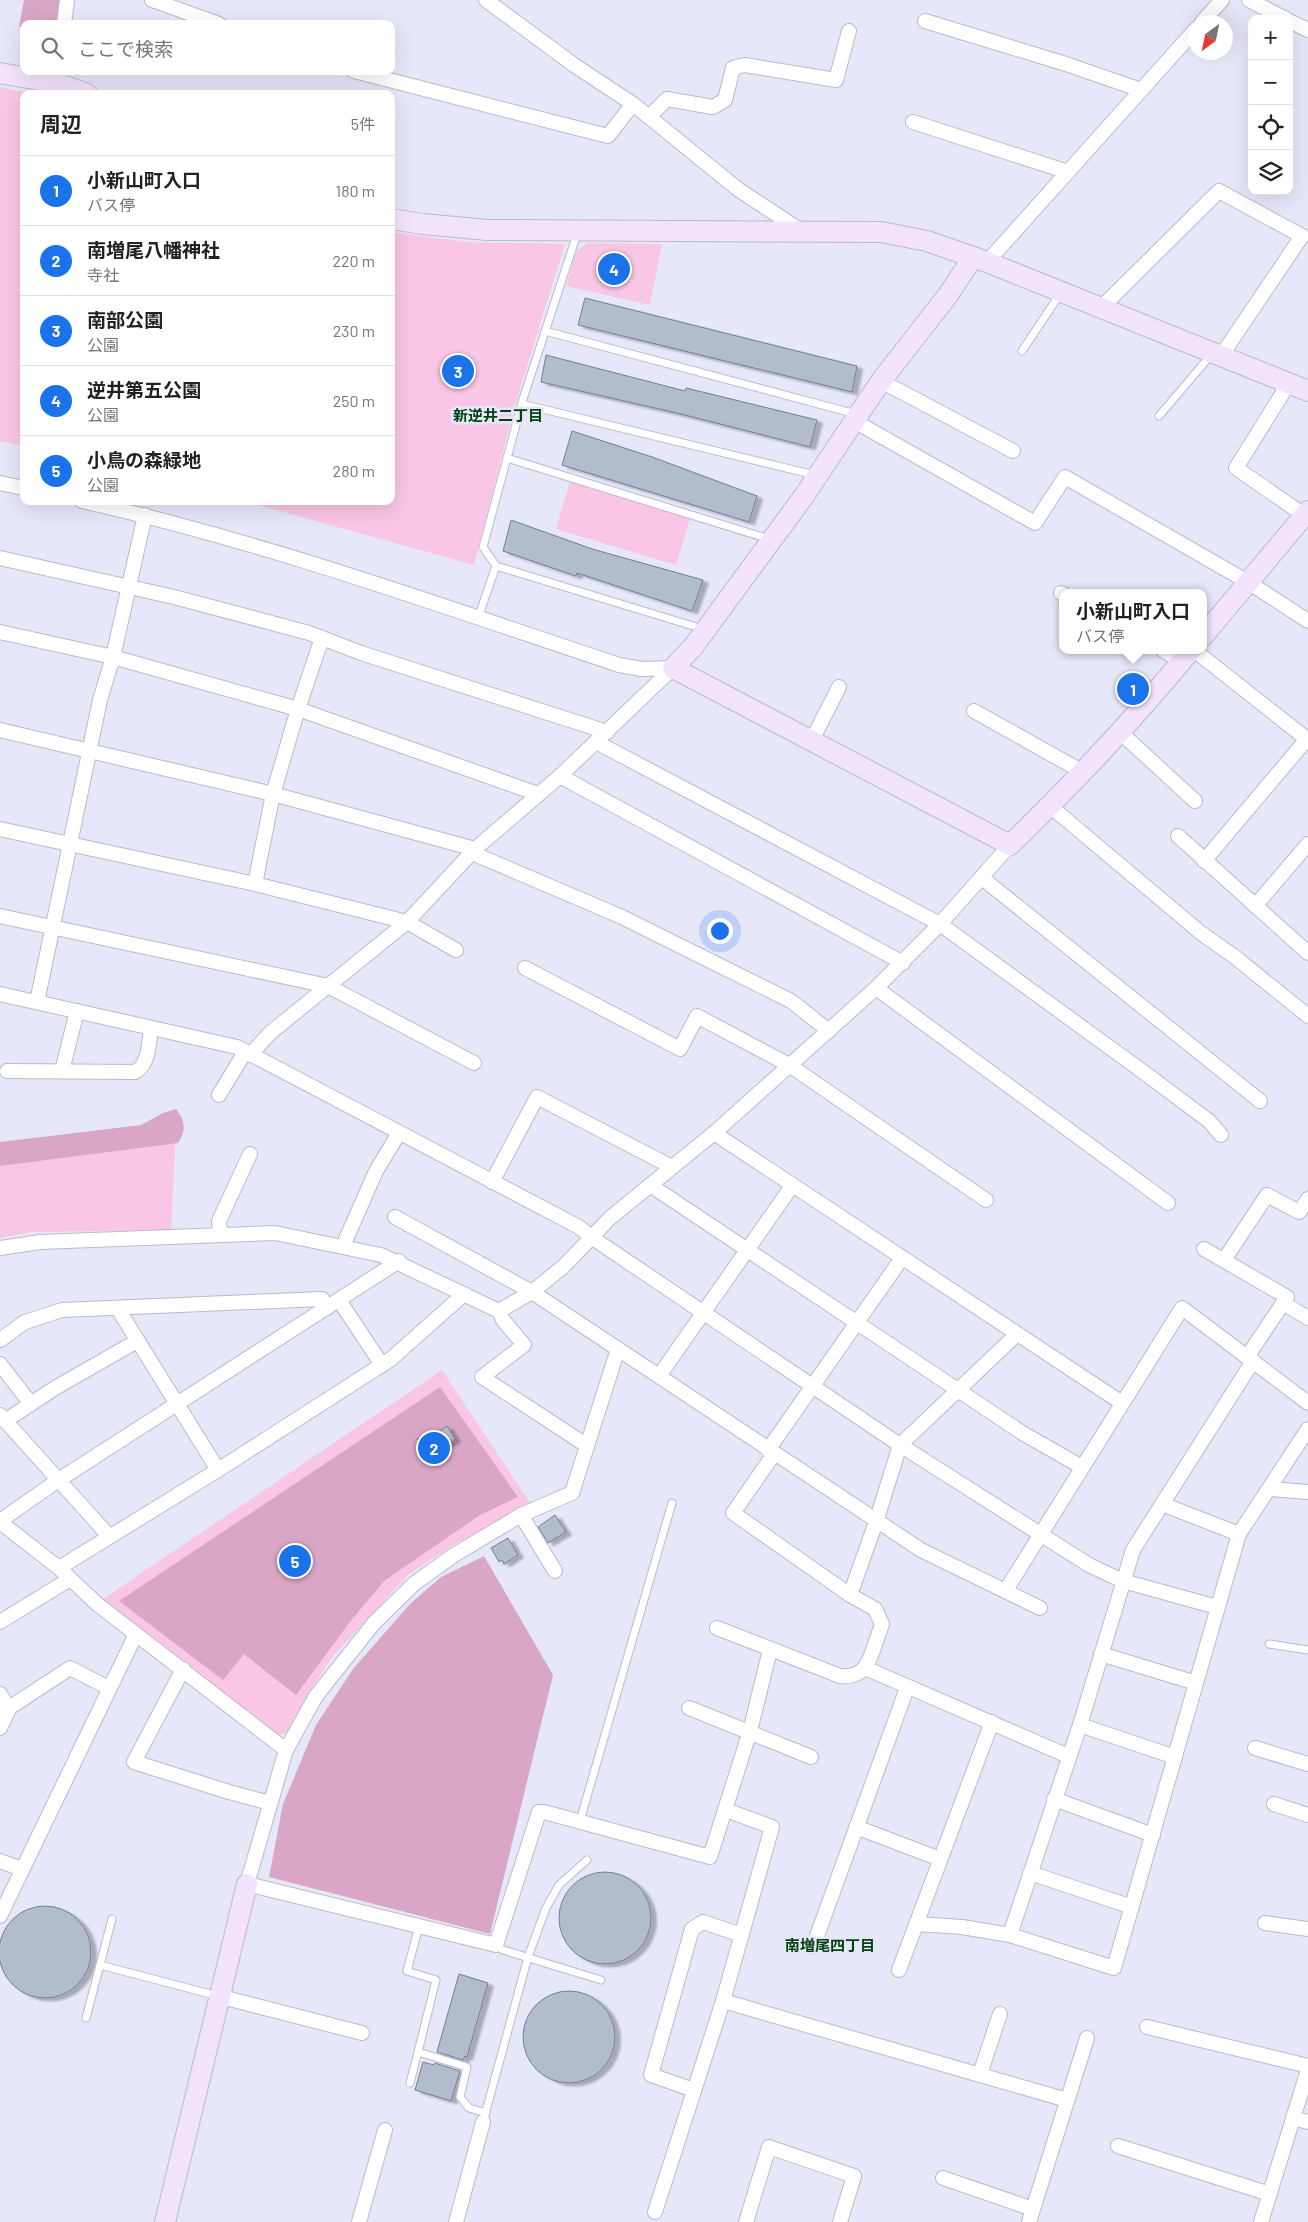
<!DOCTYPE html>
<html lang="ja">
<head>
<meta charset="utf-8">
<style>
	body { margin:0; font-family:Barlow,"Noto Sans JP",sans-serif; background:#f2f2f2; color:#222 }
	.controls { position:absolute; right:15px; top:15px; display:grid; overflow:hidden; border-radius:10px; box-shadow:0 5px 20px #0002 }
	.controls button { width:45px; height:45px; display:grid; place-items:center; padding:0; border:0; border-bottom:1px solid #e0e0e0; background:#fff; color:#222; font:25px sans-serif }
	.compass { position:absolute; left:1188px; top:15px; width:45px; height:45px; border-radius:50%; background:#fff; box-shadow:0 5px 20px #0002; rotate:213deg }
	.you { position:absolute; left:719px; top:930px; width:18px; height:18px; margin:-12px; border:4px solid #fff; border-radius:50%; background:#1a73e8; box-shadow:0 0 0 8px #1a73e833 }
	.badge { display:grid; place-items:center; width:32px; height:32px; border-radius:50%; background:#1a73e8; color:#fff; font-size:16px; font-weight:700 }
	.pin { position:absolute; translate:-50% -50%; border:2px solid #fff; box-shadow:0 1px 5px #0006 }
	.popup { position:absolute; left:1059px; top:589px; width:148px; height:65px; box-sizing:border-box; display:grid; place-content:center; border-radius:10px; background:#fff; filter:drop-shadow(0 1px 4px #0005); font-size:16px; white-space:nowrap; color:#767676 }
	.popup b { font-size:19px; color:#222 }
	.popup::after { content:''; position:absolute; left:50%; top:100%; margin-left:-10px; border:10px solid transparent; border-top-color:#fff }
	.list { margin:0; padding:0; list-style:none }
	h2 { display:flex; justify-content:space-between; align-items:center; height:65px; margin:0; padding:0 20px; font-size:21px }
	h2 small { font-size:16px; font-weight:400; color:#767676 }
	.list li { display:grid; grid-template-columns:32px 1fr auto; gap:15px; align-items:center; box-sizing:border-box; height:70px; padding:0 20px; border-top:1px solid #e0e0e0 }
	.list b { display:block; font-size:19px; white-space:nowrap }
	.list p { margin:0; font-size:16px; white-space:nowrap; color:#767676 }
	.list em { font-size:16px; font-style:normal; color:#767676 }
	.icon { flex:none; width:28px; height:28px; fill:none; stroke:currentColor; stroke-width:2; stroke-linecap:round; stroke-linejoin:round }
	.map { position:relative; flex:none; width:1308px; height:2222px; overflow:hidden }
	.search { position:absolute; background:#fff; box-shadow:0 5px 20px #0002; left:20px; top:20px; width:375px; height:55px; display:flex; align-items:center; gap:12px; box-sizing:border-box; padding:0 18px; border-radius:10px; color:#767676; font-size:19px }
	.panel { position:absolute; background:#fff; box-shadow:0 5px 20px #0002; left:20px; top:90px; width:375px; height:415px; border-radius:10px }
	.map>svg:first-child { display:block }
	.green { fill:#f9c6e6 }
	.forest { fill:#d9a6c6 }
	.building { fill:#b1bccc; stroke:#757f8e; filter:url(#shadow) }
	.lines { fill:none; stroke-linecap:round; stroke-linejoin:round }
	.lane-casing { stroke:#babacc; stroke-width:9 }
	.street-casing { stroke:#babacc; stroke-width:16 }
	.secondary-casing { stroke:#babacc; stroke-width:22 }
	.lane { stroke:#fff; stroke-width:7 }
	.street { stroke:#fff; stroke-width:14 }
	.secondary { stroke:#f4e3fd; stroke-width:20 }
	.labels { text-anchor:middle; stroke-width:5; stroke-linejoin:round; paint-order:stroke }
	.neighbourhood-label { font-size:15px; font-weight:bold; fill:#034311; stroke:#e7e7fa }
</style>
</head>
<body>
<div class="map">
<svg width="1308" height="2222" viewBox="0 0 1308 2222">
	<defs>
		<filter id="shadow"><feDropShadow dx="5.5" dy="3" stdDeviation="1" flood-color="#0004"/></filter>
	</defs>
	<rect width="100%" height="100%" fill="#e7e7fa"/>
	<g class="green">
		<path d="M 0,87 L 33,94 L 24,94 L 24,446 L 0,441 Z"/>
		<path d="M 391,232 L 467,242 L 565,244 L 514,408 L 474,565 L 244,501 L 391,501 Z"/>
		<path d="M 587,243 L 662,244 L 650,305 L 566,286 L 576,252 Z"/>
		<path d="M 570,482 L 690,518 L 676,565 L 556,529 Z"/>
		<path d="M 176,1124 L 171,1230 L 32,1232 L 0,1238 L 0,1148 Z"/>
		<path d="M 442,1370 L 530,1503 L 450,1547 L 409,1574 L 332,1657 L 308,1694 L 287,1733 L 277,1735 L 147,1632 L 141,1633 L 100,1601 Z"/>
	</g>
	<g class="forest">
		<path d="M 24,0 L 64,0 L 59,24 L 24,24 L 24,27 L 19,27 Z"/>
		<path d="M 176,1109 C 185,1121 187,1130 178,1143 L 0,1166 L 0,1142 L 141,1125 L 163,1113 Z"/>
		<path d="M 440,1387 L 518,1497 L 480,1515 L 384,1581 L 349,1623 L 296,1695 L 244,1654 L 223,1680 L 119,1601 Z"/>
		<path d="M 484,1556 L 553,1675 L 490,1934 L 269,1877 L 283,1804 L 316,1725 L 353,1669 L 410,1604 L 441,1577 Z"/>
	</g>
	<g class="building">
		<path d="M 585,298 L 857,366 L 852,392 L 578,325 Z"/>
		<path d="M 546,355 L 685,391 L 686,388 L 817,420 L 810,447 L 681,414 L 541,382 Z"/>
		<path d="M 572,431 L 652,457 L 757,496 L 749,522 L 562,465 Z"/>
		<path d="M 511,520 L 592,549 L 703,580 L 692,611 L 577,573 L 576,576 L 503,551 Z"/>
		<path d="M 447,1426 L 455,1439 L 441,1449 L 445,1455 L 432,1463 L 417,1439 L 429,1431 L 432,1436 Z"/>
		<path d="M 555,1515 L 566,1532 L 548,1543 L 538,1527 Z"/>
		<path d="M 508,1538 L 518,1555 L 504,1564 L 502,1560 L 499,1562 L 491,1548 Z"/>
		<circle cx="605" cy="1918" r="46"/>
		<circle cx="45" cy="1952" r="46"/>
		<path d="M 459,1974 L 488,1983 L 467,2057 L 465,2056 L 463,2060 L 437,2052 Z"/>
		<circle cx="569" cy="2037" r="46"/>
		<path d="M 423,2062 L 434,2065 L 435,2063 L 460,2071 L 451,2101 L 415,2090 Z"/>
	</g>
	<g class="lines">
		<g class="lane-casing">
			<g id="lane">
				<path d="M 577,234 L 523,399 L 483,547 L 496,566 L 703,629"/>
				<path d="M 545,331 L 856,414"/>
				<path d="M 1022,351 L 1060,294"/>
				<path d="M 522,404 L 815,475"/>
				<path d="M 1159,416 L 1211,355"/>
				<path d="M 507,458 L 769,539"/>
				<path d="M 478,618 L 496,566"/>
				<path d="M 1269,1644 L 1308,1650"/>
				<path d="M 580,1821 L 672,1503"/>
				<path d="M 419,1926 L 407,1971 L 436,1980 L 418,2052 L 467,2067 L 460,2097 L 469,2108 L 486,2113"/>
				<path d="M 496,1945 L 503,1950 L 601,1980"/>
				<path d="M 100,1965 L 112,1919"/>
				<path d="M 86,2018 L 100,1965 L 218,1996"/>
				<path d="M 410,2083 L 418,2052"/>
				<path d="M 483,2122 L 528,1957 L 546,1908 L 559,1885 L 587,1860"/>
			</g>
		</g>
		<g class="street-casing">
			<g id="street">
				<path d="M 152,0 L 219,24"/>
				<path d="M 486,0 L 574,65 L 633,104 L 739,190 L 800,230"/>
				<path d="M 1249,0 L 1286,19"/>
				<path d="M 925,21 L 1066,64 L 1141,90"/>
				<path d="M 1289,21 L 1308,30"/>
				<path d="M 1202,22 L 1222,0"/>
				<path d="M 64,24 L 67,0"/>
				<path d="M 354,71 L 608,136 L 633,104"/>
				<path d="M 649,117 L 667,99 L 713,107 L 725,100 L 733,68 L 745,65 L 836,80 L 849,31"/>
				<path d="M 913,122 L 1068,172"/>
				<path d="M 987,262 L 1196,29"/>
				<path d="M 1101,308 L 1219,191 L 1302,236 L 1221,356"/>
				<path d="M 881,381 L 1013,451"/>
				<path d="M 1289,383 L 1236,468 L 1304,515"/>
				<path d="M 854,421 L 1035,523 L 1065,477 L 1248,582 L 1308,621"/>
				<path d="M 0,483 L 24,488"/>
				<path d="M 82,501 C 265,542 442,606 619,665 L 642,669 L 673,668"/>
				<path d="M 0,558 L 174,597 L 309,633 L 361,653 L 607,732"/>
				<path d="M 1061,593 L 1063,594"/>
				<path d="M 0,632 L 113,657 L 298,709 L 538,794"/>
				<path d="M 1163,650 L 1182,662"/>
				<path d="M 1194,650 L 1308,740"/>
				<path d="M 974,711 L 1083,772"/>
				<path d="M 0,730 L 273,794 L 475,849"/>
				<path d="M 1120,732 L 1195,801"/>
				<path d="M 812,740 L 839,687"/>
				<path d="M 596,742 L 940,924 L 1142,1071 L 1209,1121 L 1221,1135"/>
				<path d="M 560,776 L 903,963"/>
				<path d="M 1050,806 L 1201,933 L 1235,957 L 1308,1016"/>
				<path d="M 0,829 L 255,884 L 407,922 L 456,950"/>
				<path d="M 1178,836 L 1308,953"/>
				<path d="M 472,853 L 622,917 L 791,1001 L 829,1031"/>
				<path d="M 1204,861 L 1307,739"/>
				<path d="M 982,878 L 1260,1101"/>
				<path d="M 255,884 L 273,794 L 298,709 L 322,638"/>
				<path d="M 1255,906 L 1308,844"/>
				<path d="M 0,916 L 328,986 L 474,1063"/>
				<path d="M 525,968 L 680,1049 L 697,1016 L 789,1065 L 986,1200"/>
				<path d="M 876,988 L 1168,1203"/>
				<path d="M 0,994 L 237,1047 L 579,1227 L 591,1237 L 900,1445 L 1089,1565 L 1123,1581 L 1217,1607"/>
				<path d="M 37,1002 L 100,700 L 113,657 L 145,515"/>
				<path d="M 250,1055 L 270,1033 L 407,922 L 475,849 L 560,776 L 673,668"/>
				<path d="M 7,1071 L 135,1072 C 149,1065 149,1042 151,1028"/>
				<path d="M 62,1071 L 77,1011"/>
				<path d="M 219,1095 L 245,1052"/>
				<path d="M 714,1133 L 1122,1403"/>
				<path d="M 492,1182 L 537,1097 L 672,1167"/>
				<path d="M 650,1185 L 1024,1434 L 1082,1467"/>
				<path d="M 395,1217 L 532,1292 L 921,1550 L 1040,1608"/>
				<path d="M 220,1234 L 219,1221 L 250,1154"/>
				<path d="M 343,1246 L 376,1171 L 399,1133"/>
				<path d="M 0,1248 L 40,1242 L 275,1233 L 381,1255 L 499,1311 L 532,1292 L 564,1266 L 610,1218 L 714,1133 L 876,988 L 940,924 L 1010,845"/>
				<path d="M 1204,1249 L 1287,1297 L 1247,1357"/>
				<path d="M 1224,1260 L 1267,1195 L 1299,1212 L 1308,1199"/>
				<path d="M 339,1300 L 382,1365"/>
				<path d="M 1283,1303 L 1308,1318"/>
				<path d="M 118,1309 L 218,1470"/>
				<path d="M 499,1311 L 503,1320 L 524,1345 L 482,1377 L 586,1445"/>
				<path d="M 0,1340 L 25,1322 L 62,1310 L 322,1299 L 327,1308"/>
				<path d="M 618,1349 L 572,1493 L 521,1515 L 454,1555 L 415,1583 L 374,1623 L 316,1696 L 286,1750 L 247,1884 L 496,1945 L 539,1812 L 544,1812 L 710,1857 L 750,1731 L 770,1650"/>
				<path d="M 0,1364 L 31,1404"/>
				<path d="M 659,1376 L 792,1186"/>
				<path d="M 0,1415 L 109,1536"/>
				<path d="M 5,1421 L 55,1388 L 137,1341"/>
				<path d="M 768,1450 L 902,1258"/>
				<path d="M 1269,1489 L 1308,1492"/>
				<path d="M 1162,1504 L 1239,1534"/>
				<path d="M 521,1515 L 555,1571"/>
				<path d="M 0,1521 L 57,1481 L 399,1261"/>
				<path d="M 0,1522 L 59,1568 L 97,1604 L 286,1750"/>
				<path d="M 59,1568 L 218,1470 L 391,1359 L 464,1294"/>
				<path d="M 1006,1590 L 1182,1308 L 1308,1403"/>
				<path d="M 850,1595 L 876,1522 L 900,1445 L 1016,1335"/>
				<path d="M 0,1622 L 70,1579"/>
				<path d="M 717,1628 L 840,1676 C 870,1679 871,1653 880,1630 L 882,1624 L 875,1609 L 850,1595 L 733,1513 L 774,1454"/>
				<path d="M 1101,1654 L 1196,1683"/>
				<path d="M 865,1668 L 1068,1756"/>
				<path d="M 183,1669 L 134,1762 L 229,1792 L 270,1803"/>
				<path d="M 0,1694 L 9,1709 L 0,1728"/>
				<path d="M 689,1708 L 811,1757"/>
				<path d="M 0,1714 L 70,1668 L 109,1688"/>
				<path d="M 1080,1725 L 1175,1757"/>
				<path d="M 1255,1748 L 1308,1764"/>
				<path d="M 1054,1799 L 1153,1835"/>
				<path d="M 1274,1804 L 1308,1815"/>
				<path d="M 856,1827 L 940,1859"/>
				<path d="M 0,1861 L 22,1869"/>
				<path d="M 1030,1873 L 1132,1907"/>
				<path d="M 0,1916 L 136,1634"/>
				<path d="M 1265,1923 L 1308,1929"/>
				<path d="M 916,1924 L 962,1927 L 1010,1935 L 1114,1968 L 1239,1534 L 1308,1429"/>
				<path d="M 1010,1935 L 1080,1725 L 1133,1550 L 1253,1361"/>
				<path d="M 813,1947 L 907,1688"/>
				<path d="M 899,1970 L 992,1722"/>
				<path d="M 218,1996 L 362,2033"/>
				<path d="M 723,2001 L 1067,2100"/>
				<path d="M 1147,2027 L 1308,2066"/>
				<path d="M 980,2074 L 1000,2014"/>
				<path d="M 694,2090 L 651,2075 L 692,1929 L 703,1922 L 742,1935"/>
				<path d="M 1293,2118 L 1308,2122"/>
				<path d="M 1118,2146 L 1270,2194"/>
				<path d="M 943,2178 L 1033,2209"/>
				<path d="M 655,2212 L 723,2001 L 772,1827 L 726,1810"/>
				<path d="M 359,2222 L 385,2130"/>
				<path d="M 456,2222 L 483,2122"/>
				<path d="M 746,2222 L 769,2147 L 854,2176 L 840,2222"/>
				<path d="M 1029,2222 L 1087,2038"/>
				<path d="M 1261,2222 L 1308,2070"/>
			</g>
		</g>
		<g class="secondary-casing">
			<g id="secondary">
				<path d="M 0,73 L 57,83 L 87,94"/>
				<path d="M 391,219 L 423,224 L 487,230 L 881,232 L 927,241 L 987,262 L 1308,391"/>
				<path d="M 973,257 L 948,295 L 881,381 L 804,496 L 693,647 L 673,668 L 1010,845 C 1074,783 1135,718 1191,650"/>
				<path d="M 1203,636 L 1308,511"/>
				<path d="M 165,2222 L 247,1884"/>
			</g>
		</g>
		<use href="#lane" class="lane"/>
		<use href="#street" class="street"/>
		<use href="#secondary" class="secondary"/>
	</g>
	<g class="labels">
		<g class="neighbourhood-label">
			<text x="498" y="421">新逆井二丁目</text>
			<text x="830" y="1951">南増尾四丁目</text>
		</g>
	</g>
</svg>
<div class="controls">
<button>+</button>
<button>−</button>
<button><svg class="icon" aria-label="locate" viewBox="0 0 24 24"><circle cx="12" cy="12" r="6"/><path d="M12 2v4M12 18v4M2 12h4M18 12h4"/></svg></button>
<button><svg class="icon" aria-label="layers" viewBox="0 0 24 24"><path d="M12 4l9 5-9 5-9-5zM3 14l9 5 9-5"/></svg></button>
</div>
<svg class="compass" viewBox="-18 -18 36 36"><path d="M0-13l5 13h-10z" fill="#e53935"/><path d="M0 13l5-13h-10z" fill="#767676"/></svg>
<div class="you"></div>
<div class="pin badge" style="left:1133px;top:689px">1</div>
<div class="popup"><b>小新山町入口</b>バス停</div>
<div class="pin badge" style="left:434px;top:1448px">2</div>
<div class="pin badge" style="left:458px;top:371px">3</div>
<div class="pin badge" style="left:614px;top:269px">4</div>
<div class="pin badge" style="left:295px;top:1561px">5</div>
<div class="search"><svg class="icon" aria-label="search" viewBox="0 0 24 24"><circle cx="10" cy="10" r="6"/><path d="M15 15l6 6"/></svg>ここで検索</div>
<section class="panel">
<h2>周辺<small>5件</small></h2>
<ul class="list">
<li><span class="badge">1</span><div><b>小新山町入口</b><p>バス停</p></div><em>180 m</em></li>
<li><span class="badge">2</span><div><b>南増尾八幡神社</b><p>寺社</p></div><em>220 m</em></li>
<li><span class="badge">3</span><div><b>南部公園</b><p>公園</p></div><em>230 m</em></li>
<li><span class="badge">4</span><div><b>逆井第五公園</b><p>公園</p></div><em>250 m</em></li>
<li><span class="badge">5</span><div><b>小鳥の森緑地</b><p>公園</p></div><em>280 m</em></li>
</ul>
</section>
</div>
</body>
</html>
